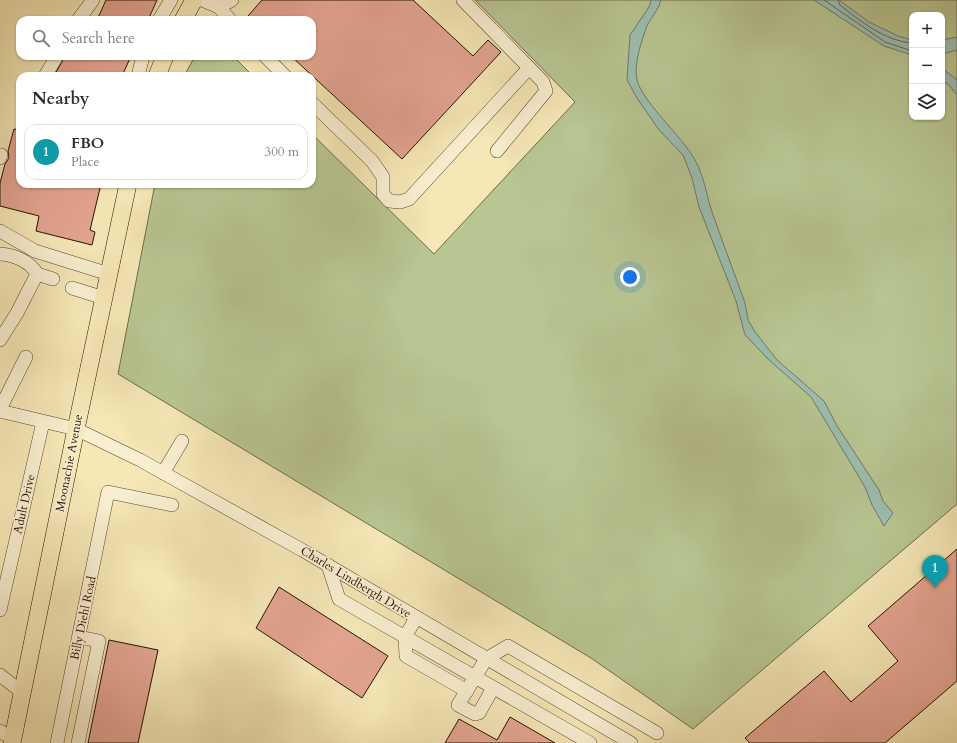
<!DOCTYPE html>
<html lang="en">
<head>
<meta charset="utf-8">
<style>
	body { margin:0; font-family:Cardo,serif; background:#f2f2f3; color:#2b2b33 }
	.controls { position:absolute; right:12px; top:12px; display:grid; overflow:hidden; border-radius:8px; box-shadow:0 1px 3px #0004 }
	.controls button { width:36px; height:36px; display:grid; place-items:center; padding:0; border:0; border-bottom:1px solid #e1e1e2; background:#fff; color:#2b2b33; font:20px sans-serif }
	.you { position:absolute; left:630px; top:277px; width:14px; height:14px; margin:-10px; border:3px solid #fff; border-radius:50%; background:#1a73e8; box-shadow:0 0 0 6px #1a73e833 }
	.badge { display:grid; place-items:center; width:26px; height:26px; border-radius:50%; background:#1a73e8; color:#fff; font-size:13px; font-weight:700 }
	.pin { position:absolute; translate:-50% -33px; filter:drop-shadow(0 1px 2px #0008) }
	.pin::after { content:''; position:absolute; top:21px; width:14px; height:12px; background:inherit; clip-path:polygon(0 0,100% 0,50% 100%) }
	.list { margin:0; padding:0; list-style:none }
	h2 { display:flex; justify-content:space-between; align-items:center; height:52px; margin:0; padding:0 16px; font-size:17px }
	h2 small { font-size:13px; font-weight:400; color:#7c7c81 }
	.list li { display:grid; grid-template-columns:26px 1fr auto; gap:12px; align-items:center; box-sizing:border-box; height:56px; margin:0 8px 8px; padding:0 8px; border:1px solid #e1e1e2; border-radius:12px }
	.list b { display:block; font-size:15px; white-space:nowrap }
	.list p { margin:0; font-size:13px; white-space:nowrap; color:#7c7c81 }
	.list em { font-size:13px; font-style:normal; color:#7c7c81 }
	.icon { flex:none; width:22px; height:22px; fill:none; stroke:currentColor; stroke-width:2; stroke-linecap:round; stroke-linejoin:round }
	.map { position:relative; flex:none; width:957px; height:743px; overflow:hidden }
	.search { position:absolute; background:#fff; box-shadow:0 1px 3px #0004; left:16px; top:16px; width:300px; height:44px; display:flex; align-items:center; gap:10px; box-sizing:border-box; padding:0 14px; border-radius:12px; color:#7c7c81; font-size:15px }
	.panel { position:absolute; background:#fff; box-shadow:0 1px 3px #0004; left:16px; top:72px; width:300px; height:116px; border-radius:12px }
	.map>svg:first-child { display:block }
	.green { fill:#b8c691; stroke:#706c48; fill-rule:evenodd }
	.water { fill:#9cbfb1; stroke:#6e796a }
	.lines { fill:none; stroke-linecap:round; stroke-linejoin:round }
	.shore { stroke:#626858; stroke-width:1 }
	.building { fill:#e3a490; stroke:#291100 }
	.minor-casing { stroke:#5c462e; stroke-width:14 }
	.major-casing { stroke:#291100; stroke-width:18 }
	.minor { stroke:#f8efd0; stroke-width:13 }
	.major { stroke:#f5e7b6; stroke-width:17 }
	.labels { text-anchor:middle; stroke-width:3.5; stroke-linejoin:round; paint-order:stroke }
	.street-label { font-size:12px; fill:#291100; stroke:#f8efd0 }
</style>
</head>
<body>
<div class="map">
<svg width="957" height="743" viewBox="0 0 957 743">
	<rect width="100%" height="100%" fill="#f5e7b6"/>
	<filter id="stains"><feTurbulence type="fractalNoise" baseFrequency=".005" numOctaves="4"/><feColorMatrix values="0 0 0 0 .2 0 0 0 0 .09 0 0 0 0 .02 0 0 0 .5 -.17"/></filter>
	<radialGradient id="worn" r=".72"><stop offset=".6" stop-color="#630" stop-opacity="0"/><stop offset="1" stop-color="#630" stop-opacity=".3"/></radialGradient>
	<g class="green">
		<path d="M 475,0 L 957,0 L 957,504 L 693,729 L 591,658 L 118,374 L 155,184 L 312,184 L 312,134 L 434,254 L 575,102 ZM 912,15 L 942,15 L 942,117 L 912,117 Z"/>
		<path d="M 195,56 L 233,56 L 253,76 L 184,76 Z"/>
	</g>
	<g class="water">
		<path d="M 651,0 L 661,0 C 658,11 651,17 647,26 C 642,39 633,66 637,80 C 643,103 682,136 695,160 C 704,176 706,193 711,209 C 722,241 734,272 745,303 L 748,320 L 755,332 L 777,360 L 824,401 L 837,426 L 879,490 L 883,501 L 893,513 L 884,526 L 872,505 L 865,487 L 811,397 L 768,359 L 745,335 L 736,301 L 699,207 L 692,178 L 683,155 L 659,130 L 637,98 L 627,80 L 630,35 L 649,7 Z"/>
		<path d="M 814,0 L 839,0 L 869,22 L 898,36 L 912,40 L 912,55 L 884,46 Z"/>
		<path d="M 957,37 L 957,50 L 942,54 L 942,40 Z"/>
		<path d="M 942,68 L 957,80 L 957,95 L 949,85 L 942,80 Z"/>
	</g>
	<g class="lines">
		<g class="shore">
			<path d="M 824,0 L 885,42 L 912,51"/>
			<path d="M 838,0 L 840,5 C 860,21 885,41 912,43"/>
		</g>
	</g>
	<g class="building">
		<path d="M 106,0 L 157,0 L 148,20 L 97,20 Z"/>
		<path d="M 262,0 L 413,0 L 473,56 L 488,40 L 501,52 L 402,159 L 291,56 L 312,56 L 312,20 L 252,20 L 248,16 Z"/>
		<path d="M 65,56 L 131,56 L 122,76 L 54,76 Z"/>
		<path d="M 14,129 L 20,130 L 20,184 L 101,184 L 90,230 L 95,232 L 92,245 L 36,231 L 39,216 L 0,206 L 0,183 L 5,164 L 9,158 L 8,151 Z"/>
		<path d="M 957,549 L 957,681 L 885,743 L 750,743 L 745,738 L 824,671 L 851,702 L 898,661 L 868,626 Z"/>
		<path d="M 279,587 L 388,656 L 362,698 L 256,628 Z"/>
		<path d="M 109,640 L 158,650 L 138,743 L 88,743 Z"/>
		<path d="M 510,717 L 555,743 L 445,743 L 459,719 L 497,740 Z"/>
	</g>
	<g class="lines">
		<g class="minor-casing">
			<g id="minor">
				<path d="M 202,0 L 219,7 L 232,0"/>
				<path d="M 463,0 L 543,82 L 546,91 L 497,151"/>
				<path d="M 219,7 L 230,20"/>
				<path d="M 78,20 L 93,0"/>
				<path d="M 159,20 L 171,0"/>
				<path d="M 265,56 L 285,76"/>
				<path d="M 45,76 L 57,56"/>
				<path d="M 138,76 L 143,56"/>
				<path d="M 312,103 L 372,161 L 383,177 L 383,194 L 389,201 L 400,202 L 409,199 L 529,68"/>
				<path d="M 0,158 L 1,155"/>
				<path d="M 0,231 L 35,251 L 109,274"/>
				<path d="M 0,254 C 14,255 30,261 37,274 L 53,279"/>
				<path d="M 72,288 L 104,298"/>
				<path d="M 0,340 L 17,313 L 37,274"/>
				<path d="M 0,409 L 26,357"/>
				<path d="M 0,411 L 76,429 L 140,460 L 302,550 L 631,743"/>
				<path d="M 163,473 L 182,441"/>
				<path d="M 328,565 L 339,599 L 590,743"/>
				<path d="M 0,610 L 43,422"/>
				<path d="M 416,618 L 405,637 L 406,656 L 467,691"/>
				<path d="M 0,675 L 23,693"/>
				<path d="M 493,688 L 479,713 L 475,714 L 458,705 L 486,659 L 508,646 L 657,733"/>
				<path d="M 0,731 L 13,739"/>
				<path d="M 57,743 L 108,492 L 172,505"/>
				<path d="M 78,743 L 99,641 L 79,637"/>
			</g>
		</g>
		<g class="major-casing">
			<g id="major">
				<path d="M 183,20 L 194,0"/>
				<path d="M 157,76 L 165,56"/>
				<path d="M 12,743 L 76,429 L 128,184"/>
			</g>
		</g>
		<use href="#minor" class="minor"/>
		<use href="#major" class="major"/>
	</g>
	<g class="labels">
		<g class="street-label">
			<text transform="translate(69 463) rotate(-79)" y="4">Moonachie Avenue</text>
			<text transform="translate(24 504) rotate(-77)" y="4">Adult Drive</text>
			<text transform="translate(356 582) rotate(31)" y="4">Charles Lindbergh Drive</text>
			<text transform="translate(83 618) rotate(-78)" y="4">Billy Diehl Road</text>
		</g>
	</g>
	<rect width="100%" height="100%" filter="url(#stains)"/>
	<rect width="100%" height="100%" fill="url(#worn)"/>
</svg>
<div class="controls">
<button>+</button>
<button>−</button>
<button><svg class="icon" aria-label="layers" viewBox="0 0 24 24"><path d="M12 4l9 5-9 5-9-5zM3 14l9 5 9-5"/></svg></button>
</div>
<div class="you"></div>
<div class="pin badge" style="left:935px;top:588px;background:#0f9aa8">1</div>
<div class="search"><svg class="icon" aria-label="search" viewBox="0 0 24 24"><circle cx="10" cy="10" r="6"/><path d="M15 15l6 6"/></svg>Search here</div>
<section class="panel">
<h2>Nearby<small></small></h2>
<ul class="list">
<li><span class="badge" style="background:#0f9aa8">1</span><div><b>FBO</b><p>Place</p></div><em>300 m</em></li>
</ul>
</section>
</div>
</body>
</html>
